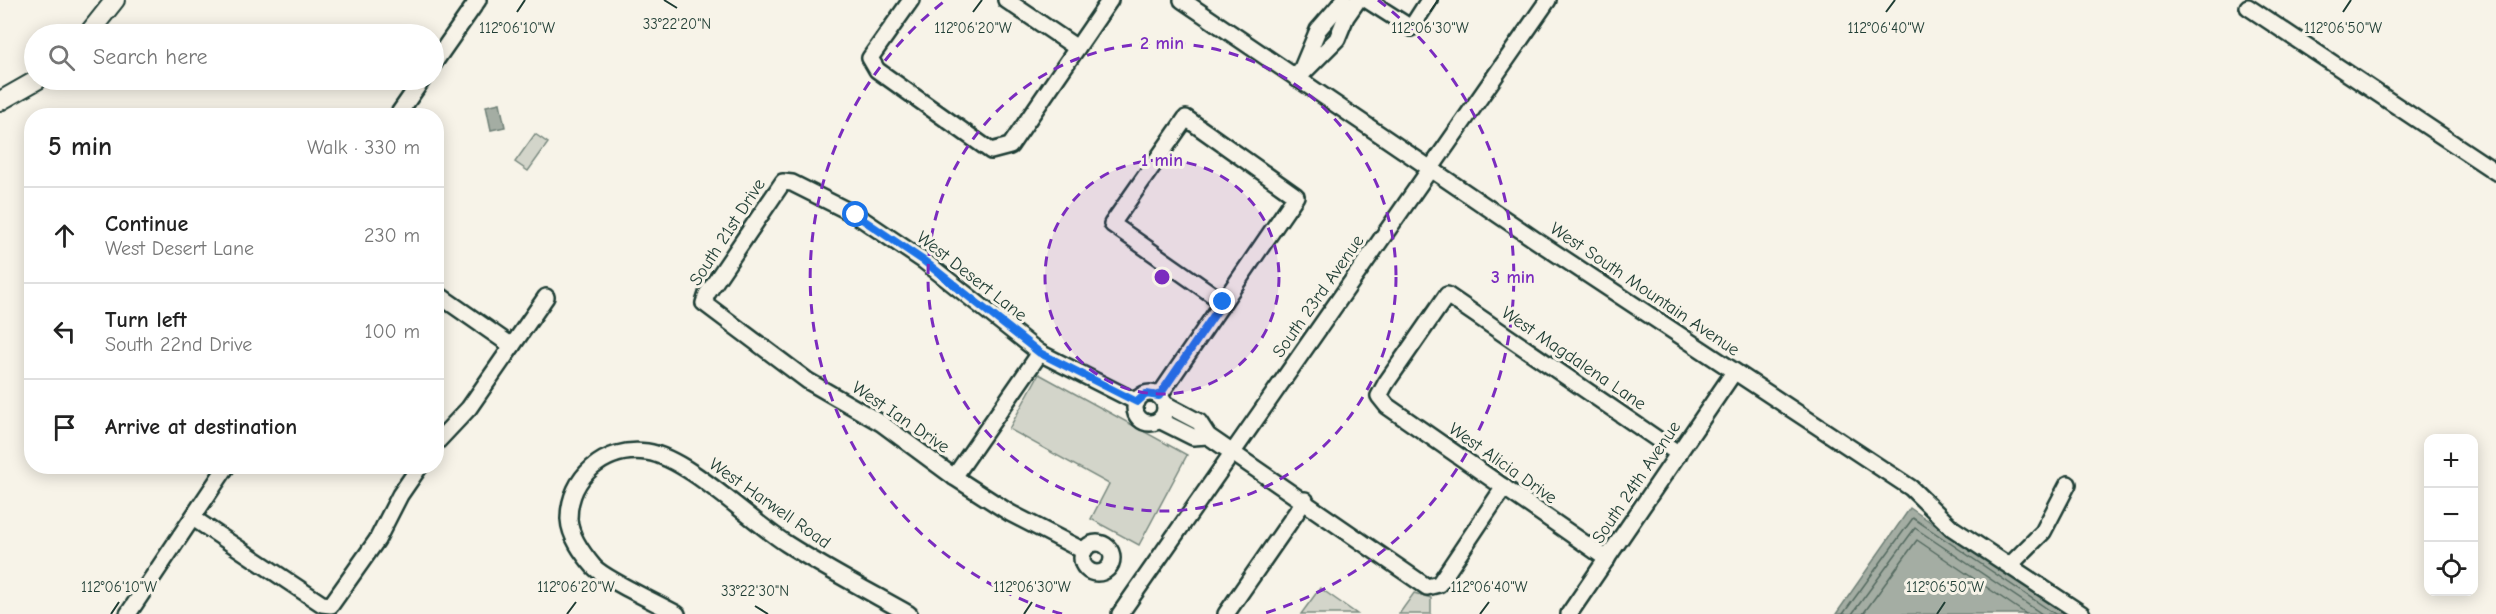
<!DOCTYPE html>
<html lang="en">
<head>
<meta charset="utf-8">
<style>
	body { margin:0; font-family:"Comic Neue",sans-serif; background:#f6f6f6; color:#222 }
	.controls { position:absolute; right:18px; bottom:18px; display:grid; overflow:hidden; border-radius:12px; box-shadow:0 3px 15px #0003 }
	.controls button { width:54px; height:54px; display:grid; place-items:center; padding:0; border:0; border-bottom:2px solid #e0e0e0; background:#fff; color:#222; font:30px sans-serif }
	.stop { position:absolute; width:18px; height:18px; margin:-14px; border:4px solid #1a73e8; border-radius:50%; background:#fff }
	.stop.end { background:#1a73e8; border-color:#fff; box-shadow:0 2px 6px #0008 }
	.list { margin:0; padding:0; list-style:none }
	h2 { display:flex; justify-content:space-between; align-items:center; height:78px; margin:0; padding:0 24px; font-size:26px }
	h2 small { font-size:20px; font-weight:400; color:#767676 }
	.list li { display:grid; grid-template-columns:39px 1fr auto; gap:18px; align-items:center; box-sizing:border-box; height:96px; padding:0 24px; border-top:2px solid #e0e0e0 }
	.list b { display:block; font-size:22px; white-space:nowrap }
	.list p { margin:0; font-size:20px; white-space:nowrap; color:#767676 }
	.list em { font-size:20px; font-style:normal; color:#767676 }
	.icon { flex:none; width:33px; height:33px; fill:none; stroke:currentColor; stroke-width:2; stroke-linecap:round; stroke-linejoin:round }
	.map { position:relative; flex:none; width:2496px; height:614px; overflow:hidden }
	.search { position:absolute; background:#fff; box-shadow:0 3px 15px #0003; left:24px; top:24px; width:420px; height:66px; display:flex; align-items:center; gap:15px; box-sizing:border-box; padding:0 21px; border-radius:33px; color:#767676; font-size:22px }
	.panel { position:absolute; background:#fff; box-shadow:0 3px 15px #0003; left:24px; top:108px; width:420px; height:366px; border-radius:24px }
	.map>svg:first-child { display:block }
	.green { fill:#d3d5ca; stroke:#79897f; stroke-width:1.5 }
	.water { fill:#a4ada3; stroke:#6f8077; stroke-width:1.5 }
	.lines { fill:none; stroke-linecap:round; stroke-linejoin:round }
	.shore { stroke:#546a60; stroke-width:1.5 }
	.minor-casing { stroke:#1f3d34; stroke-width:20 }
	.major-casing { stroke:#1f3d34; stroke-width:22 }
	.minor { stroke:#f7f3e8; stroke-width:15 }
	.major { stroke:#f7f3e8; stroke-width:18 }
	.route { stroke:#1a73e8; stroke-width:8 }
	.ticks { fill:none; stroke:#1f3d34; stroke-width:2 }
	.ring { fill:none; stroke:#7b2cbf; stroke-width:3; stroke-dasharray:10 8 }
	.labels { text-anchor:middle; stroke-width:6; stroke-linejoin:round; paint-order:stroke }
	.street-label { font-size:18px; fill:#1f3d34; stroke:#f7f3e8 }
	.ticks-label { font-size:15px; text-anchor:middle; fill:#1f3d34; stroke:#f7f3e8; stroke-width:6; stroke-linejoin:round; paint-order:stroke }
	.centre { fill:#7b2cbf; stroke:#f7f3e8; stroke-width:3 }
	.ring-label { font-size:18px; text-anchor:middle; font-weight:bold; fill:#7b2cbf; stroke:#f7f3e8; stroke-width:6; stroke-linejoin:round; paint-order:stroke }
</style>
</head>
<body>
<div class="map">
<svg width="2496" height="614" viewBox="0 0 2496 614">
	<rect width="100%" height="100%" fill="#f7f3e8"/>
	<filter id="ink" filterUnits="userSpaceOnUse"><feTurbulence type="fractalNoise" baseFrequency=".0167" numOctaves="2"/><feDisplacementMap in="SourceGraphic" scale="12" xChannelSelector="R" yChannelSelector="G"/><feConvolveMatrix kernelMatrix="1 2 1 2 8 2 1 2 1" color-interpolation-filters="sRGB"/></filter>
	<g filter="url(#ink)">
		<g class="green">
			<path d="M 535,134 L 548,143 L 528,171 L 515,162 Z"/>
			<path d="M 1039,374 L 1187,455 L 1139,545 L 1091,519 L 1109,484 L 1009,429 Z"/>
			<path d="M 1320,588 L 1357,614 L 1301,614 Z"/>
			<path d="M 1414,593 L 1431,598 L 1431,614 L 1399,614 Z"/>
		</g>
		<g class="water">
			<path d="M 500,103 L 505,127 L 491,130 L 486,106 Z"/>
			<path d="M 1910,508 L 2066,614 L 1836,614 Z"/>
		</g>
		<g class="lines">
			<g class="shore">
				<path d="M 1843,614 L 1913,518 L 2055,614"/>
				<path d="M 1852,614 L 1915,528 L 2042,614"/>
				<path d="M 1863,614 L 1917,540 L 2026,614"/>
			</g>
			<g class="minor-casing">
				<g id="minor">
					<path d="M 911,0 L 870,58 L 877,70 L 991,151 L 1010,146 L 1110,0"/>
					<path d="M 1006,0 L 1077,48"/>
					<path d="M 1182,0 L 1534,239 L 1911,488 L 1952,528 L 2082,614"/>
					<path d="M 1367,0 L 1411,28 L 1429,0"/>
					<path d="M 2248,7 L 2496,172"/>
					<path d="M 434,63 L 478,0"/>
					<path d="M 1300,73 L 1318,30 L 1344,0"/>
					<path d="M 1297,79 L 1337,39 L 1346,17 L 1358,0"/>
					<path d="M 397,116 L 422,80"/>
					<path d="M 436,293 L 512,346"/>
					<circle cx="1150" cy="408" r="15"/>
					<path d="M 1159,396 L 1296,196 L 1186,118 L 1112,224 L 1223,302"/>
					<path d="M 1165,404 L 1199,422 L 1208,436 L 1427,587 L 1439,584 L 1504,487"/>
					<path d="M 1159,420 L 1193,437 L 1208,436"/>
					<path d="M 436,443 L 469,408 L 546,297"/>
					<path d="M 954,477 L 1040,353"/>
					<path d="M 193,518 L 322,604 L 331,605 L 377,540 L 400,495 L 420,466"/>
					<circle cx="1097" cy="558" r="15"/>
					<path d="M 1084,551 L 1010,513 L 954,477 L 881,423 L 808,381 L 704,303 L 707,294 L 783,182 L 792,183 L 856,215 L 924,261 L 1040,353 L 1137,402"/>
					<path d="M 1607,559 L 1387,406 L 1379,396 L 1386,383 L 1447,295 L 1679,454"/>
					<path d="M 2010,565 L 2043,532 L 2068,484"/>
					<path d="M 128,614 L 227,466"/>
					<path d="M 677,614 C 659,604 605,579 594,567 C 583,554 570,537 569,519 C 569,477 605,446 647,452 C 688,458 749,520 787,544 C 826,569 868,591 909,614"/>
					<path d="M 1120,614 L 1548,0"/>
					<path d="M 1226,614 L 1305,500"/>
					<path d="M 1569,614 L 1734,372"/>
				</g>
			</g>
			<g class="major-casing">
				<g id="major">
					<path d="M 88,34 L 115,0"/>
					<path d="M 0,101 L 37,80"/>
				</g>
			</g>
			<use href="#minor" class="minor"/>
			<use href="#major" class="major"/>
		</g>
	</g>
	<g class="lines" filter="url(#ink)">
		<path class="route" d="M 856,215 L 924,261 L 1040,353 L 1137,402 L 1146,394 L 1159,396 L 1223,302"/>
	</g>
	<path class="ticks" d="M 664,0 L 677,8M 517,12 L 525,0M 973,12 L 982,0M 1430,12 L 1438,0M 1886,12 L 1895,0M 2343,12 L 2351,0M 755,606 L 768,614M 111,614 L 119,602M 567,614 L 576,602M 1024,614 L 1032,602M 1480,614 L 1489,602M 1937,614 L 1945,602"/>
	<circle cx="1162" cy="277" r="117" fill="#7b2cbf" fill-opacity=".12"/>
	<g class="ring">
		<circle cx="1162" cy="277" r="117"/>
		<circle cx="1162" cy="277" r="234"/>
		<path d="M1062 614A351 351 0 0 1 946 0M1378 0A351 351 0 0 1 1262 614"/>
	</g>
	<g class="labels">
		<g class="street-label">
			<text transform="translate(727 232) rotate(-57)" y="6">South 21st Drive</text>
			<text transform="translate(972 276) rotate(38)" y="6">West Desert Lane</text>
			<text transform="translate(1645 289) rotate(34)" y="6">West South Mountain Avenue</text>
			<text transform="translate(1318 296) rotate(-55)" y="6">South 23rd Avenue</text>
			<text transform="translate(1574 358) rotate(34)" y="6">West Magdalena Lane</text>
			<text transform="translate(901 417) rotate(34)" y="6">West Ian Drive</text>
			<text transform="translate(1503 463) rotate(35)" y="6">West Alicia Drive</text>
			<text transform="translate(1636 482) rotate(-56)" y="6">South 24th Avenue</text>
			<text transform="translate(770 503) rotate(35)" y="6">West Harwell Road</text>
		</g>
	</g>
	<g class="ticks-label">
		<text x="677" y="29">33°22'20"N</text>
		<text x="517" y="33">112°06'10"W</text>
		<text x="973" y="33">112°06'20"W</text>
		<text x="1430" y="33">112°06'30"W</text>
		<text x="1886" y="33">112°06'40"W</text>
		<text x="2343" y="33">112°06'50"W</text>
		<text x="119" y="592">112°06'10"W</text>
		<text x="576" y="592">112°06'20"W</text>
		<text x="1032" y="592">112°06'30"W</text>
		<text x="1489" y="592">112°06'40"W</text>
		<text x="1945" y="592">112°06'50"W</text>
		<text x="755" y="596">33°22'30"N</text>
	</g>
	<circle cx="1162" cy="277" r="9" class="centre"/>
	<g class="ring-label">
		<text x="1162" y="49">2 min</text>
		<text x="1162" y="166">1 min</text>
		<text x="1513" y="283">3 min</text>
	</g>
</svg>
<div class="controls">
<button>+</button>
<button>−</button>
<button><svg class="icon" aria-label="locate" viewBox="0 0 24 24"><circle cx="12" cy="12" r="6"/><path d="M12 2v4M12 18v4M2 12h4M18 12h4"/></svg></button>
</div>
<div class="stop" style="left:856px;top:215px"></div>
<div class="stop end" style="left:1223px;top:302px"></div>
<div class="search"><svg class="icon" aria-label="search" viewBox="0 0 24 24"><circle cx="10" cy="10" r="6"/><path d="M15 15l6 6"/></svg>Search here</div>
<section class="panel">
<h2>5 min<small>Walk · 330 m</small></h2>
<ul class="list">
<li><svg class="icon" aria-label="ahead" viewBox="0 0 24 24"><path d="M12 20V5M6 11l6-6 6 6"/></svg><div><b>Continue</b><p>West Desert Lane</p></div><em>230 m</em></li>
<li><svg class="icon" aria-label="left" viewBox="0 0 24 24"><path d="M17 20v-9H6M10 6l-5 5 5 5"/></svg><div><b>Turn left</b><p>South 22nd Drive</p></div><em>100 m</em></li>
<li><svg class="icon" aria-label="arrive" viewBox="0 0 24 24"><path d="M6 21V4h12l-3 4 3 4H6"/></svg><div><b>Arrive at destination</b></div></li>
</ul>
</section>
</div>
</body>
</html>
